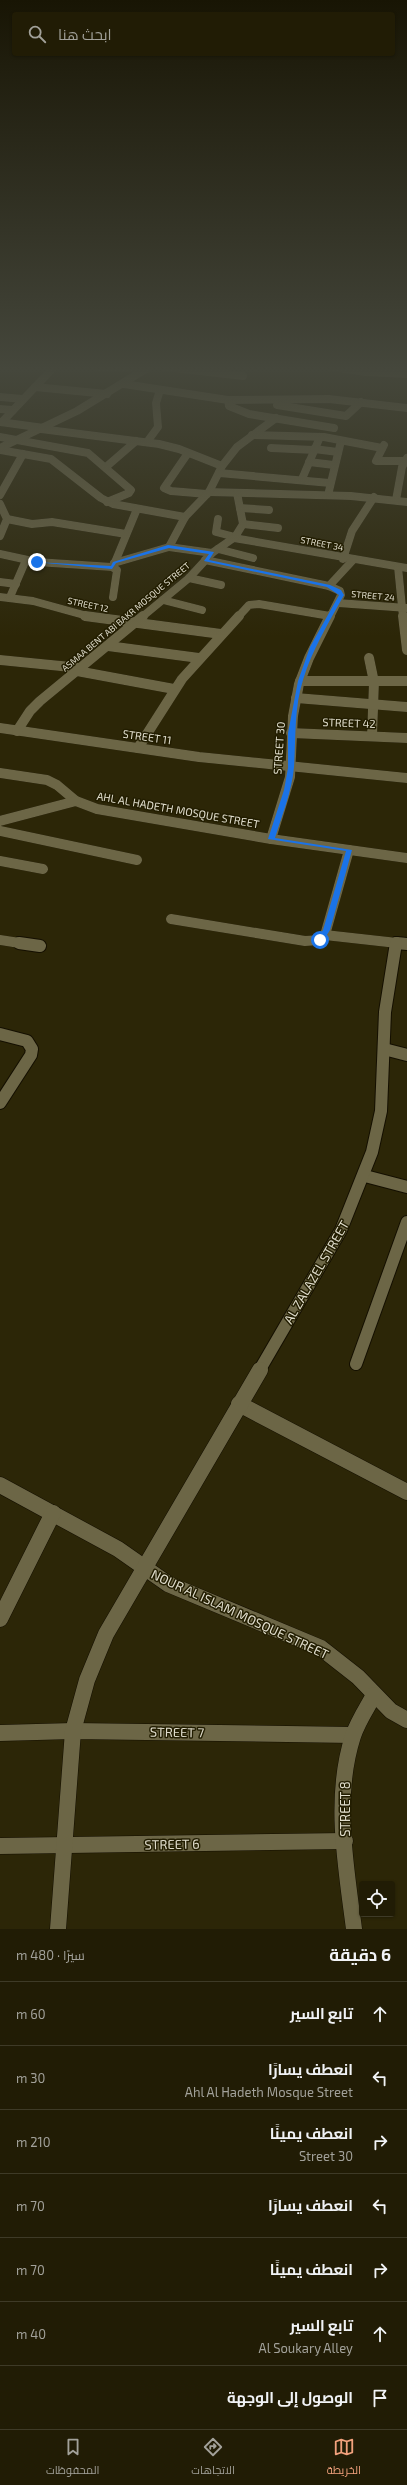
<!DOCTYPE html>
<html lang="ar">
<head>
<meta charset="utf-8">
<style>
	body { margin:0; font-family:"Exo 2",Cairo,sans-serif; background:#2d2913; color:#f1f3f6; direction:rtl }
	.controls { position:absolute; right:12px; bottom:12px; display:grid; overflow:hidden; border-radius:4px; box-shadow:0 1px 3px #0004 }
	.controls button { width:36px; height:36px; display:grid; place-items:center; padding:0; border:0; border-bottom:1px solid #3e3a27; background:#211c05; color:#f1f3f6; font:20px sans-serif }
	.stop { position:absolute; width:12px; height:12px; margin:-9px; border:3px solid #1a73e8; border-radius:50%; background:#fff }
	.stop.end { background:#1a73e8; border-color:#fff; box-shadow:0 1px 4px #0008 }
	.list { margin:0; padding:0; list-style:none }
	h2 { display:flex; justify-content:space-between; align-items:center; height:52px; margin:0; padding:0 16px; font-size:17px }
	h2 small { font-size:13px; font-weight:400; color:#a2a19a }
	.list li { display:grid; grid-template-columns:26px 1fr auto; gap:12px; align-items:center; box-sizing:border-box; height:64px; padding:0 16px; border-top:1px solid #3e3a27 }
	.list b { display:block; font-size:15px; white-space:nowrap }
	.list p { margin:0; font-size:13px; white-space:nowrap; color:#a2a19a }
	.list em { font-size:13px; font-style:normal; color:#a2a19a }
	.icon { flex:none; width:22px; height:22px; fill:none; stroke:currentColor; stroke-width:2; stroke-linecap:round; stroke-linejoin:round }
	.map { position:relative; flex:none; width:407px; height:1929px; overflow:hidden; direction:ltr }
	.search { position:absolute; background:#211c05; box-shadow:0 1px 3px #0004; left:12px; right:12px; top:12px; height:44px; display:flex; align-items:center; gap:10px; box-sizing:border-box; padding:0 14px; border-radius:4px; color:#a2a19a; font-size:15px }
	.sheet { height:500px; background:#211c05 }
	nav { display:flex; justify-content:space-around; align-items:center; box-sizing:border-box; height:56px; border-top:1px solid #3e3a27; background:#211c05; font-size:11px; color:#a2a19a }
	nav a { display:grid; justify-items:center; gap:2px }
	nav .on { color:#f1a17d }
	.map>svg:first-child { display:block }
	.lines { fill:none; stroke-linecap:round; stroke-linejoin:round }
	.minor-far3-casing { stroke:#140f00; stroke-width:8 }
	.minor-far2-casing { stroke:#140f00; stroke-width:10 }
	.minor-far1-casing { stroke:#140f00; stroke-width:14 }
	.minor-casing { stroke:#140f00; stroke-width:17 }
	.tertiary-casing { stroke:#140f00; stroke-width:8 }
	.minor-far3 { stroke:#6c6646; stroke-width:8 }
	.minor-far2 { stroke:#6c6646; stroke-width:10 }
	.minor-far1 { stroke:#6c6646; stroke-width:12 }
	.minor { stroke:#6c6646; stroke-width:16 }
	.tertiary { stroke:#6c6646; stroke-width:8 }
	.route { fill:#1a73e8 }
	.labels { text-anchor:middle; stroke-width:3; stroke-linejoin:round; paint-order:stroke }
	.far-street-label { font-size:9px; fill:#e0ddcc; stroke:#221d00 }
	.street-label { font-size:11px; fill:#e0ddcc; stroke:#221d00 }
	.near-street-label { font-size:13px; fill:#e0ddcc; stroke:#221d00 }
</style>
</head>
<body>
<div class="map">
<svg width="407" height="1929" viewBox="0 0 407 1929">
	<rect width="100%" height="100%" fill="#2c2607"/>
	<g class="lines">
		<g class="minor-far3-casing">
			<g id="minor-far3">
				<path d="M 97,367 L 146,369"/>
				<path d="M 165,367 L 243,376"/>
				<path d="M 331,367 L 366,372 L 407,374"/>
				<path d="M 124,384 L 228,400 L 329,399 L 407,408"/>
				<path d="M 35,387 L 107,394"/>
				<path d="M 0,397 L 23,399"/>
				<path d="M 228,400 L 229,406 L 249,414 L 334,428"/>
				<path d="M 277,405 L 346,416 L 361,402"/>
				<path d="M 0,409 L 13,410"/>
				<path d="M 0,422 L 44,428"/>
				<path d="M 2,422 L 54,367"/>
				<path d="M 41,429 L 159,444 L 179,449 L 222,466"/>
				<path d="M 252,435 L 324,437 L 382,448"/>
				<path d="M 0,437 L 88,453 L 131,490 L 129,493 L 107,502"/>
				<path d="M 147,442 L 158,427 L 156,403 L 160,390"/>
				<path d="M 384,445 L 376,461 L 405,461"/>
				<path d="M 271,448 L 314,450"/>
				<path d="M 314,449 L 338,452"/>
				<path d="M 0,450 L 51,459 L 101,498 L 113,504 L 185,517"/>
				<path d="M 188,453 L 164,488 L 171,491 L 207,494"/>
				<path d="M 309,462 L 334,465"/>
				<path d="M 106,467 L 136,441"/>
				<path d="M 219,473 L 330,483"/>
				<path d="M 302,479 L 320,437"/>
				<path d="M 329,491 L 341,441"/>
				<path d="M 209,492 L 351,496 L 407,502"/>
				<path d="M 0,495 L 23,454"/>
				<path d="M 396,500 L 402,467 L 407,458"/>
				<path d="M 0,504 L 7,519 L 0,536"/>
				<path d="M 240,508 L 269,510"/>
				<path d="M 7,519 L 32,524 L 52,522 L 126,534"/>
				<path d="M 218,519 L 216,532 L 235,537"/>
				<path d="M 243,524 L 278,528"/>
				<path d="M 234,538 L 407,568"/>
				<path d="M 169,547 L 212,553"/>
				<path d="M 218,549 L 253,558"/>
				<path d="M 0,554 L 37,562 L 112,567 L 117,570 L 113,597"/>
				<path d="M 343,559 L 352,531 L 374,497"/>
				<path d="M 205,560 L 329,586 L 340,591 L 341,595 L 330,617"/>
				<path d="M 114,563 L 169,547 L 185,517 L 209,492 L 222,466 L 237,447 L 276,418"/>
				<path d="M 113,567 L 137,509"/>
				<path d="M 398,567 L 403,617"/>
				<path d="M 189,578 L 221,585"/>
				<path d="M 0,582 L 16,584"/>
				<path d="M 329,586 L 353,560"/>
				<path d="M 0,597 L 33,601 L 91,617"/>
				<path d="M 10,597 L 26,560"/>
				<path d="M 163,600 L 202,610"/>
				<path d="M 338,603 L 407,608"/>
				<path d="M 142,617 L 189,578 L 212,553 L 235,537 L 243,524 L 237,493"/>
				<path d="M 238,617 L 249,605 L 259,604 L 330,616"/>
			</g>
		</g>
		<g class="minor-far2-casing">
			<g id="minor-far2">
				<path d="M 85,616 L 221,634"/>
				<path d="M 403,616 L 407,650"/>
				<path d="M 108,646 L 199,658"/>
				<path d="M 369,658 L 374,682 L 372,736"/>
				<path d="M 0,660 L 81,668"/>
				<path d="M 77,671 L 174,689"/>
				<path d="M 300,681 L 407,681"/>
				<path d="M 296,698 L 407,707"/>
				<path d="M 0,728 L 199,757 L 407,778"/>
				<path d="M 17,731 L 30,711 L 40,701 L 143,616"/>
				<path d="M 291,733 L 407,738"/>
				<path d="M 138,748 L 182,679 L 239,616"/>
				<path d="M 0,773 L 47,780 L 57,785 L 76,801 L 97,809 L 271,839 L 407,858"/>
				<path d="M 0,821 L 76,801"/>
				<path d="M 0,831 L 137,860"/>
				<path d="M 271,839 L 290,777 L 293,716 L 299,684 L 309,658 L 330,616"/>
				<path d="M 0,861 L 43,869"/>
				<path d="M 171,919 L 305,941 L 320,940 L 325,935 L 349,850"/>
				<path d="M 325,935 L 406,944"/>
				<path d="M 0,940 L 26,944"/>
			</g>
		</g>
		<g class="minor-far1-casing">
			<g id="minor-far1">
				<path d="M 19,943 L 40,946"/>
				<path d="M 397,943 L 407,944"/>
				<path d="M 0,1034 L 27,1041 L 32,1049 L 31,1055 L 0,1103"/>
				<path d="M 384,1049 L 407,1055"/>
				<path d="M 365,1176 L 407,1187"/>
				<path d="M 356,1364 L 407,1222"/>
				<path d="M 259,1371 L 341,1230 L 372,1152 L 381,1111 L 385,1012 L 396,943"/>
			</g>
		</g>
		<g class="minor-casing">
			<g id="minor">
				<path d="M 239,1404 L 407,1492"/>
				<path d="M 0,1485 L 118,1549 L 168,1584 L 321,1648 L 358,1677 L 391,1711 L 407,1720"/>
				<path d="M 0,1619 L 53,1513"/>
				<path d="M 0,1733 L 73,1731 L 353,1735"/>
				<path d="M 0,1846 L 345,1841"/>
				<path d="M 58,1929 L 73,1731 L 87,1680 L 106,1634 L 260,1370"/>
				<path d="M 354,1929 C 346,1866 333,1798 353,1736 C 358,1721 367,1708 374,1695"/>
			</g>
		</g>
		<g class="tertiary-casing">
			<path id="tertiary" d="M 0,448 L 77,411 L 149,367"/>
		</g>
		<use href="#minor-far3" class="minor-far3"/>
		<use href="#minor-far2" class="minor-far2"/>
		<use href="#minor-far1" class="minor-far1"/>
		<use href="#minor" class="minor"/>
		<use href="#tertiary" class="tertiary"/>
	</g>
	<linearGradient id="sky" x2="0" y2="1"><stop stop-color="#181504"/><stop offset="0.58" stop-color="#45473c"/><stop offset="1" stop-color="#45473c" stop-opacity="0"/></linearGradient>
	<rect width="407" height="637" fill="url(#sky)"/>
	<path class="route" d="M 168,545 L 214,552 L 209,560 L 330,585 L 341,590 L 344,595 C 329,622 312,650 303,680 C 294,708 296,738 294,767 C 292,791 282,815 275,838 L 352,850 L 330,930 L 323,941 L 317,940 L 323,930 L 346,851 L 268,839 L 284,790 L 288,768 L 288,733 L 298,681 L 310,647 L 339,595 L 327,587 L 204,561 L 209,554 L 169,548 L 116,563 L 112,569 L 34,562 L 111,566 L 113,562 Z"/>
	<g class="labels">
		<g class="far-street-label">
			<text transform="translate(322 544) rotate(11)" y="3">STREET 34</text>
			<text transform="translate(373 596) rotate(5)" y="3">STREET 24</text>
			<text transform="translate(88 605) rotate(12)" y="3">STREET 12</text>
			<text transform="translate(126 617) rotate(-40)" y="3">ASMAA BENT ABI BAKR MOSQUE STREET</text>
		</g>
		<g class="street-label">
			<text transform="translate(349 723) rotate(2)" y="4">STREET 42</text>
			<text transform="translate(147 737) rotate(8)" y="4">STREET 11</text>
			<text transform="translate(279 748) rotate(-86)" y="4">STREET 30</text>
			<text transform="translate(178 810) rotate(10)" y="4">AHL AL HADETH MOSQUE STREET</text>
		</g>
		<g class="near-street-label">
			<text transform="translate(316 1272) rotate(-60)" y="5">AL ZALAZEL STREET</text>
			<text transform="translate(240 1614) rotate(25)" y="5">NOUR AL ISLAM MOSQUE STREET</text>
			<text transform="translate(177 1732) rotate(1)" y="5">STREET 7</text>
			<text transform="translate(345 1809) rotate(-90)" y="5">STREET 8</text>
			<text transform="translate(172 1844) rotate(-1)" y="5">STREET 6</text>
		</g>
	</g>
</svg>
<div class="controls">
<button><svg class="icon" aria-label="locate" viewBox="0 0 24 24"><circle cx="12" cy="12" r="6"/><path d="M12 2v4M12 18v4M2 12h4M18 12h4"/></svg></button>
</div>
<div class="stop" style="left:320px;top:940px"></div>
<div class="stop end" style="left:37px;top:562px"></div>
<div class="search"><svg class="icon" aria-label="search" viewBox="0 0 24 24"><circle cx="10" cy="10" r="6"/><path d="M15 15l6 6"/></svg>ابحث هنا</div>
</div>
<section class="sheet">
<h2>6 دقيقة<small>سيرًا · 480 m</small></h2>
<ul class="list">
<li><svg class="icon" aria-label="ahead" viewBox="0 0 24 24"><path d="M12 20V5M6 11l6-6 6 6"/></svg><div><b>تابع السير</b></div><em>60 m</em></li>
<li><svg class="icon" aria-label="left" viewBox="0 0 24 24"><path d="M17 20v-9H6M10 6l-5 5 5 5"/></svg><div><b>انعطف يسارًا</b><p>Ahl Al Hadeth Mosque Street</p></div><em>30 m</em></li>
<li><svg class="icon" aria-label="right" viewBox="0 0 24 24"><path d="M7 20v-9h11M14 6l5 5-5 5"/></svg><div><b>انعطف يمينًا</b><p>Street 30</p></div><em>210 m</em></li>
<li><svg class="icon" aria-label="left" viewBox="0 0 24 24"><path d="M17 20v-9H6M10 6l-5 5 5 5"/></svg><div><b>انعطف يسارًا</b></div><em>70 m</em></li>
<li><svg class="icon" aria-label="right" viewBox="0 0 24 24"><path d="M7 20v-9h11M14 6l5 5-5 5"/></svg><div><b>انعطف يمينًا</b></div><em>70 m</em></li>
<li><svg class="icon" aria-label="ahead" viewBox="0 0 24 24"><path d="M12 20V5M6 11l6-6 6 6"/></svg><div><b>تابع السير</b><p>Al Soukary Alley</p></div><em>40 m</em></li>
<li><svg class="icon" aria-label="arrive" viewBox="0 0 24 24"><path d="M6 21V4h12l-3 4 3 4H6"/></svg><div><b>الوصول إلى الوجهة</b></div></li>
</ul>
</section>
<nav>
<a class="on"><svg class="icon" aria-label="map" viewBox="0 0 24 24"><path d="M3 6l6-2 6 2 6-2v14l-6 2-6-2-6 2zM9 4v14M15 6v14"/></svg>الخريطة</a>
<a><svg class="icon" aria-label="directions" viewBox="0 0 24 24"><path d="M12 3l9 9-9 9-9-9zM9 14v-3h6M13 9l2 2-2 2"/></svg>الاتجاهات</a>
<a><svg class="icon" aria-label="saved" viewBox="0 0 24 24"><path d="M7 4h10v16l-5-4-5 4z"/></svg>المحفوظات</a>
</nav>
</body>
</html>
